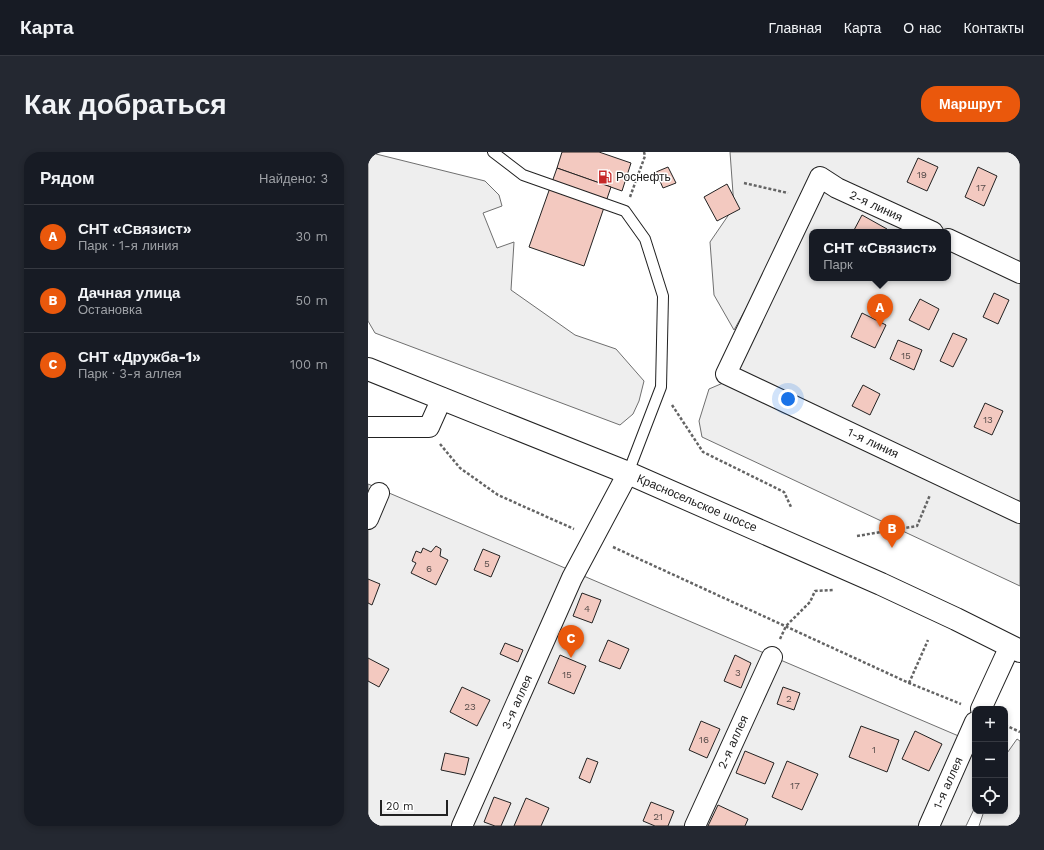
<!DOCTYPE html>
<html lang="ru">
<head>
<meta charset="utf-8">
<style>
	body { margin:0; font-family:"Work Sans",sans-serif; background:#242831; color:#f1f3f6 }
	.controls { position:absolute; right:12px; bottom:12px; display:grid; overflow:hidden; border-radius:8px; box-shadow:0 2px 6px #0003 }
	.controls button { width:36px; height:36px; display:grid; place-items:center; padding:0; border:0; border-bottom:1px solid #363941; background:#171b24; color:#f1f3f6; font:20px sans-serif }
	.scale { position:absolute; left:12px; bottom:10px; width:68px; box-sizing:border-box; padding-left:4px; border:2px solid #222; border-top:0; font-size:11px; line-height:14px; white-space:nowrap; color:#222; -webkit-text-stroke:3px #fff; paint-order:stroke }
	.you { position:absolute; left:420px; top:247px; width:14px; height:14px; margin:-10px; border:3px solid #fff; border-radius:50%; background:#1a73e8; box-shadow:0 0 0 6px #1a73e833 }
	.badge { display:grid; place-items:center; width:26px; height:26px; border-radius:50%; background:#ea580c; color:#fff; font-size:13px; font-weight:700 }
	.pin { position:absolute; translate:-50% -33px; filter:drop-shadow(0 1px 2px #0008) }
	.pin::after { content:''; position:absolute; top:21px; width:14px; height:12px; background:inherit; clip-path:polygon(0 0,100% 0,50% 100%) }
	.popup { position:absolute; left:441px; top:77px; width:142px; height:52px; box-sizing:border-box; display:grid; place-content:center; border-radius:8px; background:#171b24; filter:drop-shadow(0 1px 3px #0005); font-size:13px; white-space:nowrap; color:#9ea1a6 }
	.popup b { font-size:15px; color:#f1f3f6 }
	.popup::after { content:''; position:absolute; left:50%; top:100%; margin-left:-8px; border:8px solid transparent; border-top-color:#171b24 }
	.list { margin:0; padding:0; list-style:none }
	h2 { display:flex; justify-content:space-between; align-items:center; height:52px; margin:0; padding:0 16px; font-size:17px }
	h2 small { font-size:13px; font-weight:400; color:#9ea1a6 }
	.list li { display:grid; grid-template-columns:26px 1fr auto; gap:12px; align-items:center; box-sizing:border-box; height:64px; padding:0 16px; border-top:1px solid #363941 }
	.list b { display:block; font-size:15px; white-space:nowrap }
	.list p { margin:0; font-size:13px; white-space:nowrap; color:#9ea1a6 }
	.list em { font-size:13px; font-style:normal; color:#9ea1a6 }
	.icon { flex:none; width:22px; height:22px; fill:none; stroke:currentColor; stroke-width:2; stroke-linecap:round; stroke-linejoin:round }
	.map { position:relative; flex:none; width:652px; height:674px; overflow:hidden; border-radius:16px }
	header { display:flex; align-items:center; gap:24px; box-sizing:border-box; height:56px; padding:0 20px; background:#171b24; border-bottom:1px solid #363941 }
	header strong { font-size:19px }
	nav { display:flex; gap:22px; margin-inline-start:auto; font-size:14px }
	.intro { display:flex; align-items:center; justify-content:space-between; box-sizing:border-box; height:96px; padding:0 24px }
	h1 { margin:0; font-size:28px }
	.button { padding:10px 18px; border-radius:16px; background:#ea580c; color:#fff; font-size:14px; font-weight:700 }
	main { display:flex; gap:24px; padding:0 24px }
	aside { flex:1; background:#171b24; border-radius:16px; box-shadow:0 2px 6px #0003 }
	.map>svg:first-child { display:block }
	.green { fill:#eee; stroke:#6f6f6f; fill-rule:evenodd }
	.building { fill:#f3c9c0; stroke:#222 }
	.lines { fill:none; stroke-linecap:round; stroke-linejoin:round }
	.lane-casing { stroke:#222; stroke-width:12 }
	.street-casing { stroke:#222; stroke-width:22 }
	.highway-casing { stroke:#222; stroke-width:24 }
	.path { stroke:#646464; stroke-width:2.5; stroke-dasharray:3 2; stroke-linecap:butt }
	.lane { stroke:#fff; stroke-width:10 }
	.street { stroke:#fff; stroke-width:20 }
	.highway { stroke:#fff; stroke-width:22 }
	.labels { text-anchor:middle; stroke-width:3; stroke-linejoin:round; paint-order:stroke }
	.number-label { font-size:10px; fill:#564c4a }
	.poi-label { font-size:12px; fill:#222; stroke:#fff; text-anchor:start }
	.street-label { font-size:12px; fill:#222; stroke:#fff }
</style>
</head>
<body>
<header>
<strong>Карта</strong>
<nav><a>Главная</a><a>Карта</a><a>О нас</a><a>Контакты</a></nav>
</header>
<div class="intro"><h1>Как добраться</h1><a class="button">Маршрут</a></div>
<main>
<aside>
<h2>Рядом<small>Найдено: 3</small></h2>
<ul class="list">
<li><span class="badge">A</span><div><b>СНТ «Связист»</b><p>Парк · 1-я линия</p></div><em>30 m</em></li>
<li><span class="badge">B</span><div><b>Дачная улица</b><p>Остановка</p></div><em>50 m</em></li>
<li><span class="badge">C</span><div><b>СНТ «Дружба-1»</b><p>Парк · 3-я аллея</p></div><em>100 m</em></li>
</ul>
</aside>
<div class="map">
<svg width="652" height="674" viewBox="0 0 652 674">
	<rect width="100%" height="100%" fill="#fff"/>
	<g class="green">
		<path d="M 362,0 L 652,0 L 652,434 L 334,285 L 331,269 L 341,237 L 362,228 L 390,135 L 366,178 L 346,143 L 342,90 L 366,55 ZM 444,80 L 580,80 L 580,126 L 444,126 Z"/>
		<path d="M 4,1 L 117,29 L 131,43 L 134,54 L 115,61 L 129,96 L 146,90 L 143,138 L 207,183 L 248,197 L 276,229 L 271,249 L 265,262 L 252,273 L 7,181 L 0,169 L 0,3 Z"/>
		<path d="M 0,332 L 607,591 L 607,655 L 598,674 L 0,674 Z"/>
		<path d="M 649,587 L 652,589 L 652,674 L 611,674 L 616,659 L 637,659 L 637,604 Z"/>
	</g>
	<g class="building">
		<path d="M 194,0 L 231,0 L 263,11 L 254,39 L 189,16 Z"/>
		<path d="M 550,6 L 570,15 L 559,39 L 539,30 Z"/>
		<path d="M 300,15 L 308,31 L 295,36 L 288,20 Z"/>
		<path d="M 610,15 L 629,24 L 616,54 L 597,45 Z"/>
		<path d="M 189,16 L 243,35 L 216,114 L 161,95 Z"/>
		<path d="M 359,32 L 372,57 L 349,69 L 336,45 Z"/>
		<path d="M 494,63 L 519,77 L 518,80 L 485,80 Z"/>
		<path d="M 626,141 L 641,148 L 630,172 L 615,165 Z"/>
		<path d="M 552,147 L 571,157 L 561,178 L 541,168 Z"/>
		<path d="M 494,161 L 518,173 L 507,196 L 483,185 Z"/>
		<path d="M 585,181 L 599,187 L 585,215 L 572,209 Z"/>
		<path d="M 530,188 L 554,198 L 546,218 L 522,207 Z"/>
		<path d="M 495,233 L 512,242 L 502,263 L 484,254 Z"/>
		<path d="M 617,251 L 635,259 L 624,283 L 606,275 Z"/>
		<path d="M 68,394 L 73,397 L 72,404 L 80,408 L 68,433 L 43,421 L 48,411 L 44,409 L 48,399 L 53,401 L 55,396 L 63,400 Z"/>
		<path d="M 115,397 L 132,404 L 123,425 L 106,418 Z"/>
		<path d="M 0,427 L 12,432 L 4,453 L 0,451 Z"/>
		<path d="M 214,441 L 233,448 L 224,471 L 205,464 Z"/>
		<path d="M 240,488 L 261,497 L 252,517 L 231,509 Z"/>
		<path d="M 137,491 L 155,498 L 150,510 L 132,502 Z"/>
		<path d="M 192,503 L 218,514 L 206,542 L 180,531 Z"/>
		<path d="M 367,503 L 383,511 L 373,536 L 356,529 Z"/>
		<path d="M 0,506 L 21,517 L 11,535 L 0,529 Z"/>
		<path d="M 94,535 L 122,548 L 109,574 L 82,560 Z"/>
		<path d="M 415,535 L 432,541 L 426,558 L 409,552 Z"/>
		<path d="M 333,569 L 352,577 L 339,606 L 321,598 Z"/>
		<path d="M 493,574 L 531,588 L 519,620 L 481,605 Z"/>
		<path d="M 547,579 L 574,592 L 561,619 L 534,607 Z"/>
		<path d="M 377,599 L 406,611 L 397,632 L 368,621 Z"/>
		<path d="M 77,601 L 101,606 L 97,623 L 73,618 Z"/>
		<path d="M 219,606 L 230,610 L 222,631 L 211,626 Z"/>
		<path d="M 419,609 L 450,622 L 434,658 L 404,645 Z"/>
		<path d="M 126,645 L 143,651 L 133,674 L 127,674 L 116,670 Z"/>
		<path d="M 158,646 L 181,656 L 173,674 L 146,674 Z"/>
		<path d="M 283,650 L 306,659 L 300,674 L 287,674 L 275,669 Z"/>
		<path d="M 350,653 L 380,667 L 377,674 L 340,674 Z"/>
	</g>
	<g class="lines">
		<g class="lane-casing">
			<path id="lane" d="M 125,0 L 155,23 L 257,59 L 277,87 L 295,144 L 293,235 L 260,321"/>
		</g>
		<g class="street-casing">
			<g id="street">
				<path d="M 565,80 L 469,36 L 452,25 L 358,222 L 652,361"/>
				<path d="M 580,87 L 652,121"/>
				<path d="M 0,275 L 61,275 L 74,246"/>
				<path d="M 0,367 L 11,341"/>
				<path d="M 613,557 L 642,494"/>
				<path d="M 94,674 L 204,426 L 260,321"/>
				<path d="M 327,674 L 404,505"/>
				<path d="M 561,674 L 607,570"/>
			</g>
		</g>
		<g class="highway-casing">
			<path id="highway" d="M 0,217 L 260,321 L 513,432 L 588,467 L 652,499"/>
		</g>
		<g class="path">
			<path d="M 376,31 L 420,41"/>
			<path d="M 262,45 L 277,4 L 276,0"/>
			<path d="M 304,253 L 335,300 L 416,340 L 423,355"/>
			<path d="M 72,292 L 92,316 L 130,343 L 206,377"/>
			<path d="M 489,384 L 549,374 L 562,343"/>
			<path d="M 245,395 L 541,531 L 593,552"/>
			<path d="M 412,487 L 418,474 L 442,450 L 447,439 L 465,438"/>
			<path d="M 541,531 L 560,488"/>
			<path d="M 637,573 L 652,580"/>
		</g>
		<use href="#lane" class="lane"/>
		<use href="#street" class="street"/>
		<use href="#highway" class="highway"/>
	</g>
	<defs>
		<g id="fuel-bare" transform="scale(1.08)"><path d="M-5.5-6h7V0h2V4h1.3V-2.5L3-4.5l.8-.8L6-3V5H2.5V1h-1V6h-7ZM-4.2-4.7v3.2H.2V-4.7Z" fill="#c62828" stroke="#fff" stroke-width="2.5" paint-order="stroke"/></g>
	</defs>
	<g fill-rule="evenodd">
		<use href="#fuel-bare" x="237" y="25"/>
	</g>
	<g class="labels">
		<g class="number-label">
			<text x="554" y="26">19</text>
			<text x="613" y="39">17</text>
			<text x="538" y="207">15</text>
			<text x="620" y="271">13</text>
			<text x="119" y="415">5</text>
			<text x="61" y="420">6</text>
			<text x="219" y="460">4</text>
			<text x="370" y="524">3</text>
			<text x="199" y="526">15</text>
			<text x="421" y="550">2</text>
			<text x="102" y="558">23</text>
			<text x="336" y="591">16</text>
			<text x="506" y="601">1</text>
			<text x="427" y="637">17</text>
			<text x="290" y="668">21</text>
		</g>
		<g class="poi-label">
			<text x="248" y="29">Роснефть</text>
		</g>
		<g class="street-label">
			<text transform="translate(508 54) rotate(25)" y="4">2-я линия</text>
			<text transform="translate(505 291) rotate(25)" y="4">1-я линия</text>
			<text transform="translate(329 351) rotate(23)" y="4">Красносельское шоссе</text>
			<text transform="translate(149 550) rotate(-66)" y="4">3-я аллея</text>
			<text transform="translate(365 590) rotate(-66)" y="4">2-я аллея</text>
			<text transform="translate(580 631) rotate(-66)" y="4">1-я аллея</text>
		</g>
	</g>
</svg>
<div class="controls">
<button>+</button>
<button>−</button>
<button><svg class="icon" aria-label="locate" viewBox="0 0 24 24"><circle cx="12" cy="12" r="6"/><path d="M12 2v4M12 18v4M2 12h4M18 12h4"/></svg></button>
</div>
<div class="scale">20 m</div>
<div class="you"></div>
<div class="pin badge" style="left:512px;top:175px">A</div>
<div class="popup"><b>СНТ «Связист»</b>Парк</div>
<div class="pin badge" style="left:524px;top:396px">B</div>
<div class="pin badge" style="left:203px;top:506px">C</div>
</div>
</main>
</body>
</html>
